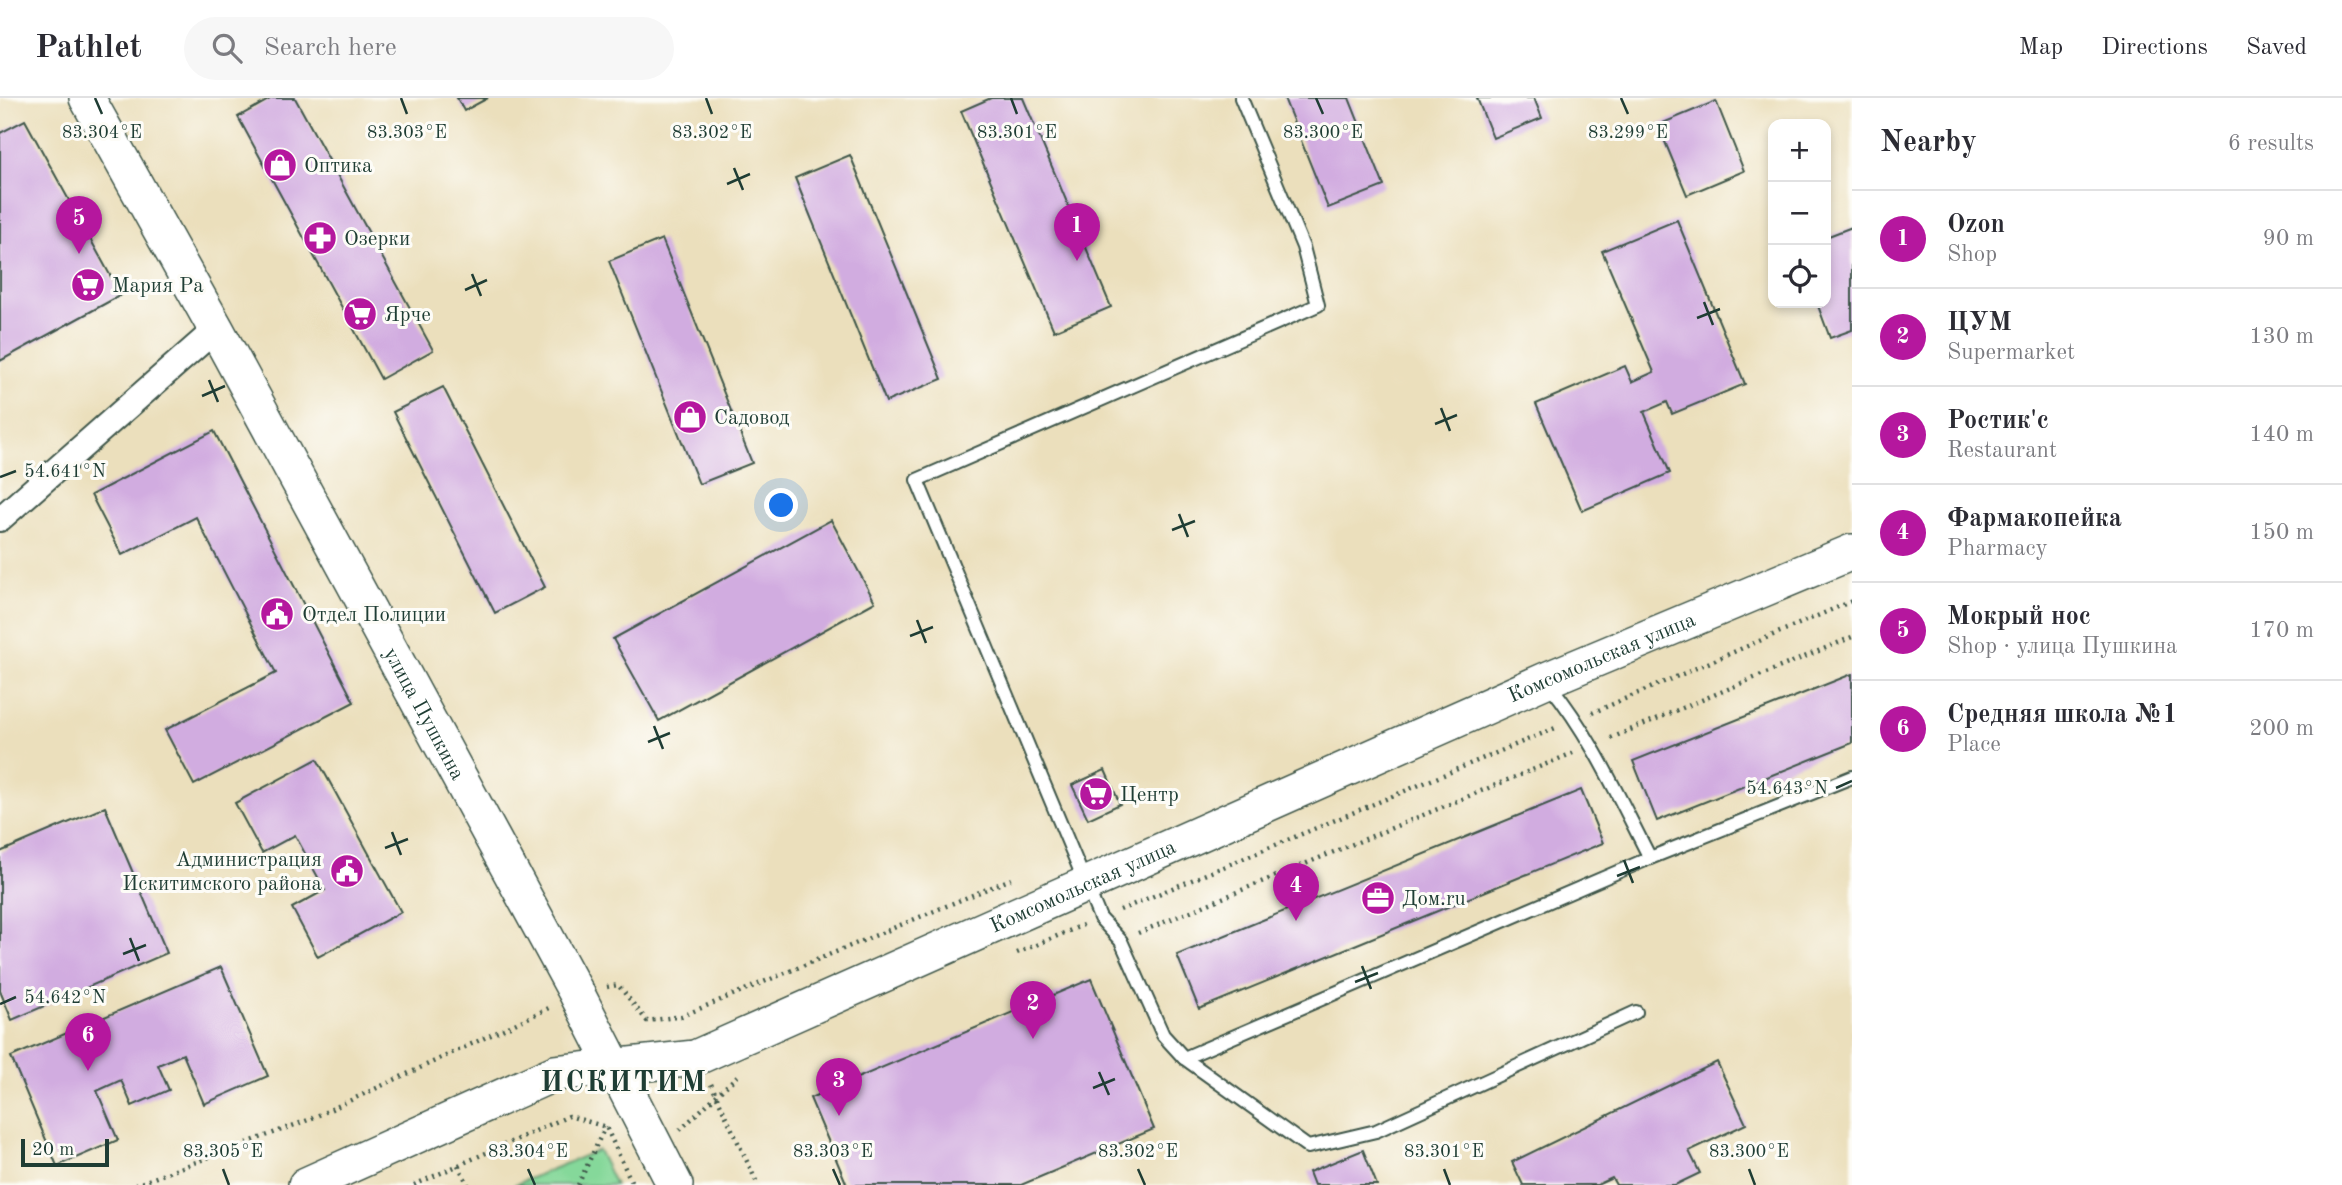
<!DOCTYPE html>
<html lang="en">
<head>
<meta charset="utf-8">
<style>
	body { margin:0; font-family:"Old Standard TT",serif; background:#f7f7f7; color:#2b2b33 }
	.controls { position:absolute; right:21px; top:21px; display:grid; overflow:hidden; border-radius:14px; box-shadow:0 4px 10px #0003 }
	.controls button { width:63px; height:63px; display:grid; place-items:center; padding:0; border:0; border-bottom:2px solid #e1e1e2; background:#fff; color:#2b2b33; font:35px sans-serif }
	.scale { position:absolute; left:21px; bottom:18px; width:88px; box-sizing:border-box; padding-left:7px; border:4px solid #1f3d34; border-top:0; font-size:19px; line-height:24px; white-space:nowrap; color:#1f3d34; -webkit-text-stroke:5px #fdfcf7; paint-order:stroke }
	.you { position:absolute; left:782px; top:408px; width:24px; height:24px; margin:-18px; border:5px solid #fff; border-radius:50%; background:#1a73e8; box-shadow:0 0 0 10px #1a73e833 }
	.badge { display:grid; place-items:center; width:46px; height:46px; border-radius:50%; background:#b5179e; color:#fff; font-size:23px; font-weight:700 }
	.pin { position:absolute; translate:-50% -58px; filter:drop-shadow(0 2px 4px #0008) }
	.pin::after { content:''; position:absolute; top:37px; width:24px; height:21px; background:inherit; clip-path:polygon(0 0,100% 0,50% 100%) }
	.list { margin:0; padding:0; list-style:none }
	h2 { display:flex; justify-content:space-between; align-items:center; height:91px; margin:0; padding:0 28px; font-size:30px }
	h2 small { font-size:23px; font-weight:400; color:#7c7c81 }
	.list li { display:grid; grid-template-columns:46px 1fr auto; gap:21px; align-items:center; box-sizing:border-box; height:98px; padding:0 28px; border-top:2px solid #e1e1e2 }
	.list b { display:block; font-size:26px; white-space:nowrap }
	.list p { margin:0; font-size:23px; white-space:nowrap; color:#7c7c81 }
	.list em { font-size:23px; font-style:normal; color:#7c7c81 }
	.icon { flex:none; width:38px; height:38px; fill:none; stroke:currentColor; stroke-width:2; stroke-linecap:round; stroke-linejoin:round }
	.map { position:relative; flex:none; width:1852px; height:1087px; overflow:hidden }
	header { display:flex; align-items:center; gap:42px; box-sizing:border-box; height:98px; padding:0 35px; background:#fff; border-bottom:2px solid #e1e1e2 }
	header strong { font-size:33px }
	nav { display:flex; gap:38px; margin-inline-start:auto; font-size:24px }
	.search { width:490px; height:63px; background:#f7f7f7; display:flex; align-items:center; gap:18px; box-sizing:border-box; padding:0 24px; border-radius:38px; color:#7c7c81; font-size:26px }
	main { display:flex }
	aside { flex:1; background:#fff }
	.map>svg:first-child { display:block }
	.green { fill:#85d89a; stroke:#528a67; stroke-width:2 }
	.building { fill:#d1ace0 }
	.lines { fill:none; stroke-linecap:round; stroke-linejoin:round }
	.lane-casing { stroke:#3e5548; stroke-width:16 }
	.street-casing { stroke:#3e5548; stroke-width:28 }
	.secondary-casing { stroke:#3e5548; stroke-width:38 }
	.path { stroke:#3e5548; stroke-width:4.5; stroke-dasharray:2 5; stroke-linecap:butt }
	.lane { stroke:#fff; stroke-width:12 }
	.street { stroke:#fff; stroke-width:24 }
	.secondary { stroke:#fff; stroke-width:35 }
	.ticks { fill:none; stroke:#1f3d34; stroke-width:2.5 }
	.labels { text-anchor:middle; stroke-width:6; stroke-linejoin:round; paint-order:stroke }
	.poi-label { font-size:21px; fill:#1f3d34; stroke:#fdfcf7; text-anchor:start }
	.street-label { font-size:21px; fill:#1f3d34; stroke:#fdfcf7 }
	.district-label { font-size:28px; font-weight:bold; letter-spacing:2px; fill:#1f3d34; stroke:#fdfcf7 }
	.ticks-label { font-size:18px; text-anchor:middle; fill:#1f3d34; stroke:#fdfcf7; stroke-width:6; stroke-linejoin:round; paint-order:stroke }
</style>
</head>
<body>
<header>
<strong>Pathlet</strong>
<div class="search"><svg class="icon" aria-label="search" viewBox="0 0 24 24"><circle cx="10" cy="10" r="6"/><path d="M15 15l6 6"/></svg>Search here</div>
<nav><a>Map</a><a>Directions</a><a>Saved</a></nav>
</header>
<main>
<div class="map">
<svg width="1852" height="1087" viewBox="0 0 1852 1087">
	<rect width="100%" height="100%" fill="#fdfcf7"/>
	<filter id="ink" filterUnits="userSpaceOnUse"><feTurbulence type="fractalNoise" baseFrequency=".0143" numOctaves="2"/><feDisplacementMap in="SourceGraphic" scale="14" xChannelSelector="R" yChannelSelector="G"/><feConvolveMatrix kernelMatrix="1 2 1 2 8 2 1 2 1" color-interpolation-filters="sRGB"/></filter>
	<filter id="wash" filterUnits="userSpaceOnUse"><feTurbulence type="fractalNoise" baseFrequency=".00686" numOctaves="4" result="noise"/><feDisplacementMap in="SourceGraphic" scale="28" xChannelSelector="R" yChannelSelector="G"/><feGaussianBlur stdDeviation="1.57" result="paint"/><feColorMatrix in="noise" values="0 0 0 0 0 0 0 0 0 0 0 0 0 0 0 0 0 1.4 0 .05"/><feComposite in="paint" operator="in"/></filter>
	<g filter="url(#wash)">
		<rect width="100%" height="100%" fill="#ebdfbc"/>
		<path class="green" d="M 598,1052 L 615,1087 L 514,1087 Z"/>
		<g id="blocks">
			<g class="building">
				<path d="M 272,0 L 295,0 L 433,252 L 381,281 L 238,19 Z"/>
				<path d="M 457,0 L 488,0 L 464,13 Z"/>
				<path d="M 991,0 L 1023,0 L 1111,209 L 1054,233 L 961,13 Z"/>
				<path d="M 1284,0 L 1349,0 L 1384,88 L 1328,110 Z"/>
				<path d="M 1477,0 L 1534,0 L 1542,20 L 1493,40 Z"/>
				<path d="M 1716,3 L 1744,73 L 1687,97 L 1658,27 Z"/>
				<path d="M 25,22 L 121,197 L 0,263 L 0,35 Z"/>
				<path d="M 850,57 L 942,281 L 886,304 L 795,80 Z"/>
				<path d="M 1677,122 L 1745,286 L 1672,316 L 1667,304 L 1644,314 L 1670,375 L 1582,413 L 1536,306 L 1625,268 L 1632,284 L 1654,274 L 1602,153 Z"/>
				<path d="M 1852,129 L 1852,232 L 1830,240 L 1817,205 L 1826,205 L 1826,139 Z"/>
				<path d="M 662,141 L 752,365 L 699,386 L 609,163 Z"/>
				<path d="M 443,289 L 545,489 L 495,515 L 393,314 Z"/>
				<path d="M 214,333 L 354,604 L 194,687 L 165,632 L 276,575 L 196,419 L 122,457 L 91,397 Z"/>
				<path d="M 831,422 L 875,504 L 659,623 L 613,541 Z"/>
				<path d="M 1852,576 L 1852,645 L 1657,723 L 1633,663 Z"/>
				<path d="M 317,661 L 401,814 L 318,859 L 292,810 L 325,792 L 295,737 L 262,755 L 235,705 Z"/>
				<path d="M 1105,672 L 1120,706 L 1088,721 L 1072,687 Z"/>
				<path d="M 1581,692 L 1603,745 L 1199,911 L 1177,857 Z"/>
				<path d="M 105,709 L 167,855 L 12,922 L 0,893 L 0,754 Z"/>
				<path d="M 221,869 L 268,978 L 204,1006 L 183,956 L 158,967 L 169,992 L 132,1008 L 121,982 L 97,993 L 118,1042 L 57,1068 L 11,959 Z"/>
				<path d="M 1091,881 L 1154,1031 L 1021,1087 L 847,1087 L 810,1000 Z"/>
				<path d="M 1717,964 L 1746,1026 L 1689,1053 L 1700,1075 L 1675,1087 L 1616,1087 L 1612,1080 L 1597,1087 L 1523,1087 L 1512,1064 Z"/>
				<path d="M 1363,1052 L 1377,1087 L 1314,1087 L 1309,1074 Z"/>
			</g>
		</g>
	</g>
	<g filter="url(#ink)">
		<use href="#blocks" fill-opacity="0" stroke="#3e5548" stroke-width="2"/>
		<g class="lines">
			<g class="lane-casing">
				<g id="lane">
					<path d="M 1241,0 L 1303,149 L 1318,207 L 917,382 L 1100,820 L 1121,843 L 1163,937 L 1184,960 L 1650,760 L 1852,679"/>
					<path d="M 1549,586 C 1592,639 1619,700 1650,760"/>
					<path d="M 1184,960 L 1308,1049 L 1376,1033 L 1636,914"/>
				</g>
			</g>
			<g class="street-casing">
				<path id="street" d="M 0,421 L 216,231"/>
			</g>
			<g class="secondary-casing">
				<g id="secondary">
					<path id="s1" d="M 87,0 L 216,231 L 577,896 L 675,1087"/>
					<path id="s2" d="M 306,1087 L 555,975 L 695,960 L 1546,582 L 1852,454"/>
				</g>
			</g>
			<g class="path">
				<path d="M 1592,615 L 1852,503"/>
				<path d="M 1611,640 L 1852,539"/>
				<path d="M 1120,812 L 1558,629"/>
				<path d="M 1138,835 L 1573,655"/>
				<path d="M 1017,855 L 1083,827"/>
				<path d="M 607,889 L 618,887 L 647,923 L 682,918 L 1011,781"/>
				<path d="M 711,986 L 758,1087"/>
				<path d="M 680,1032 L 737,978"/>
				<path d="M 458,1067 L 468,1087"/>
				<path d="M 135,1087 L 308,1022 L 549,910"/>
				<path d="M 414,1087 L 569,1018 L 606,1029 L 633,1087"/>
				<path d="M 578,1087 L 605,1029"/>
			</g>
			<use href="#lane" class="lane"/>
			<use href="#street" class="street"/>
			<use href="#secondary" class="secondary"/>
		</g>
	</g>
	<path class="ticks" d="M 95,0 L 102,16M 401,0 L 407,16M 706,0 L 712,16M 1011,0 L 1017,16M 1316,0 L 1323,16M 1621,0 L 1628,16M 734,70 L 743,92M 727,86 L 750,76M 472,176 L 481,198M 465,192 L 487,182M 1704,204 L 1713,227M 1697,220 L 1720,211M 209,282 L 218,304M 202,298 L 225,288M 1441,310 L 1450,333M 1435,326 L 1457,317M 0,379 L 16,373M 1179,416 L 1188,439M 1172,432 L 1195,423M 917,522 L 926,545M 910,538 L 933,529M 654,628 L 663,651M 648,644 L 670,635M 1836,690 L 1852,683M 392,734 L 401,757M 385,750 L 408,741M 1624,762 L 1633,785M 1617,778 L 1640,769M 130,840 L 139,863M 123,856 L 146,847M 1362,868 L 1371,891M 1355,884 L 1378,875M 0,906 L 16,899M 1099,974 L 1109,997M 1093,990 L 1115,981M 223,1071 L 229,1087M 528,1071 L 535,1087M 833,1071 L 840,1087M 1138,1071 L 1145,1087M 1444,1071 L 1450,1087M 1749,1071 L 1755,1087"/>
	<defs>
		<g id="shop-disc" transform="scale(1.75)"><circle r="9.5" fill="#b5179e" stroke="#fdfcf7"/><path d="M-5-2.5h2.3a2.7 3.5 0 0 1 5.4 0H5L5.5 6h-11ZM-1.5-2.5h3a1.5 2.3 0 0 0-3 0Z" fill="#fff"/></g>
		<g id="pharmacy-disc" transform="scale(1.75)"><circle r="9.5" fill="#b5179e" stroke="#fdfcf7"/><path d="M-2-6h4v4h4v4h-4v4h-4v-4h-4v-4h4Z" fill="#fff"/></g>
		<g id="supermarket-disc" transform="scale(1.75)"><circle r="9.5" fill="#b5179e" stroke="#fdfcf7"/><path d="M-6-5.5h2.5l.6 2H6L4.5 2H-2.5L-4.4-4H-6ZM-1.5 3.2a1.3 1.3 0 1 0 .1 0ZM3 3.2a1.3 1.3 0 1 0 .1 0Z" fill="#fff"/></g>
		<g id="civic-disc" transform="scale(1.75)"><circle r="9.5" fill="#b5179e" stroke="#fdfcf7"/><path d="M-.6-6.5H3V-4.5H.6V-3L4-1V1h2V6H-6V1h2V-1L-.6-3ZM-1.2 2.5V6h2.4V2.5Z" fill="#fff"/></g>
		<g id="office-disc" transform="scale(1.75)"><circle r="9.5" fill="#b5179e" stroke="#fdfcf7"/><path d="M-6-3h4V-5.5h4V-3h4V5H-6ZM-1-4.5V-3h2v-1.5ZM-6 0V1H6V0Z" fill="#fff"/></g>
	</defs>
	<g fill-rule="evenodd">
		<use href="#shop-disc" x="280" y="67"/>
		<use href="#pharmacy-disc" x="320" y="140"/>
		<use href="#supermarket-disc" x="88" y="187"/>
		<use href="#supermarket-disc" x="360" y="216"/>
		<use href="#shop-disc" x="690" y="319"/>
		<use href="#civic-disc" x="277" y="516"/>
		<use href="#supermarket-disc" x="1096" y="696"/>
		<use href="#civic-disc" x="347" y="773"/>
		<use href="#office-disc" x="1378" y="800"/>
	</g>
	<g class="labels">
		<g class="poi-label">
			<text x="304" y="74">Оптика</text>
			<text x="344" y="147">Озерки</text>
			<text x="112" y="194">Мария Ра</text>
			<text x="384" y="223">Ярче</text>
			<text x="714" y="326">Садовод</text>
			<text x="302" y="523">Отдел Полиции</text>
			<text x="1120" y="703">Центр</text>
			<text x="322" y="768" text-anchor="end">Администрация<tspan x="322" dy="24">Искитимского района</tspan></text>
			<text x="1402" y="807">Дом.ru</text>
		</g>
		<g class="street-label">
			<text dy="7" stroke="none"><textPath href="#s2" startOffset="1405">Комсомольская улица</textPath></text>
			<text dy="7" stroke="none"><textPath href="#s1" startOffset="702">улица Пушкина</textPath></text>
			<text dy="7" stroke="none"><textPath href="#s2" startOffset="838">Комсомольская улица</textPath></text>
		</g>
		<g class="district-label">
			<text x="624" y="993">ИСКИТИМ</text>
		</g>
	</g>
	<g class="ticks-label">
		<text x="102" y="40">83.304°E</text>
		<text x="407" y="40">83.303°E</text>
		<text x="712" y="40">83.302°E</text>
		<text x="1017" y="40">83.301°E</text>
		<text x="1323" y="40">83.300°E</text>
		<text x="1628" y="40">83.299°E</text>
		<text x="65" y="379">54.641°N</text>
		<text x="1787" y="696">54.643°N</text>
		<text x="65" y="905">54.642°N</text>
		<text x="223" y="1059">83.305°E</text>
		<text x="528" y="1059">83.304°E</text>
		<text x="833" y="1059">83.303°E</text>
		<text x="1138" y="1059">83.302°E</text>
		<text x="1444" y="1059">83.301°E</text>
		<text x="1749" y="1059">83.300°E</text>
	</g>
</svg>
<div class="controls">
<button>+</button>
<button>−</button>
<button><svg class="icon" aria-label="locate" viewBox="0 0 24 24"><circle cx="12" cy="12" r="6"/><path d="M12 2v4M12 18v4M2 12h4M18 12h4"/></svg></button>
</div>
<div class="scale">20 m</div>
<div class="you"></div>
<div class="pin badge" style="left:1077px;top:163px">1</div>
<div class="pin badge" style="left:1033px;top:941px">2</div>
<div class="pin badge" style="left:839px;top:1018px">3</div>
<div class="pin badge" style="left:1296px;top:823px">4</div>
<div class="pin badge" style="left:79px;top:156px">5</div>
<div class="pin badge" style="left:88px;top:973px">6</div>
</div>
<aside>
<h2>Nearby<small>6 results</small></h2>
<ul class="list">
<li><span class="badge">1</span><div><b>Ozon</b><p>Shop</p></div><em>90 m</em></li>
<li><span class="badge">2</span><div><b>ЦУМ</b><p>Supermarket</p></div><em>130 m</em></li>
<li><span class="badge">3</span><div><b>Ростик'с</b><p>Restaurant</p></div><em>140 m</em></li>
<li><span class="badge">4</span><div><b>Фармакопейка</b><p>Pharmacy</p></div><em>150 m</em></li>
<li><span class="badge">5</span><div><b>Мокрый нос</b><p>Shop · улица Пушкина</p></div><em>170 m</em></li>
<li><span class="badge">6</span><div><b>Средняя школа №1</b><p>Place</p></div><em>200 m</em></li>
</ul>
</aside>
</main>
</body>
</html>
